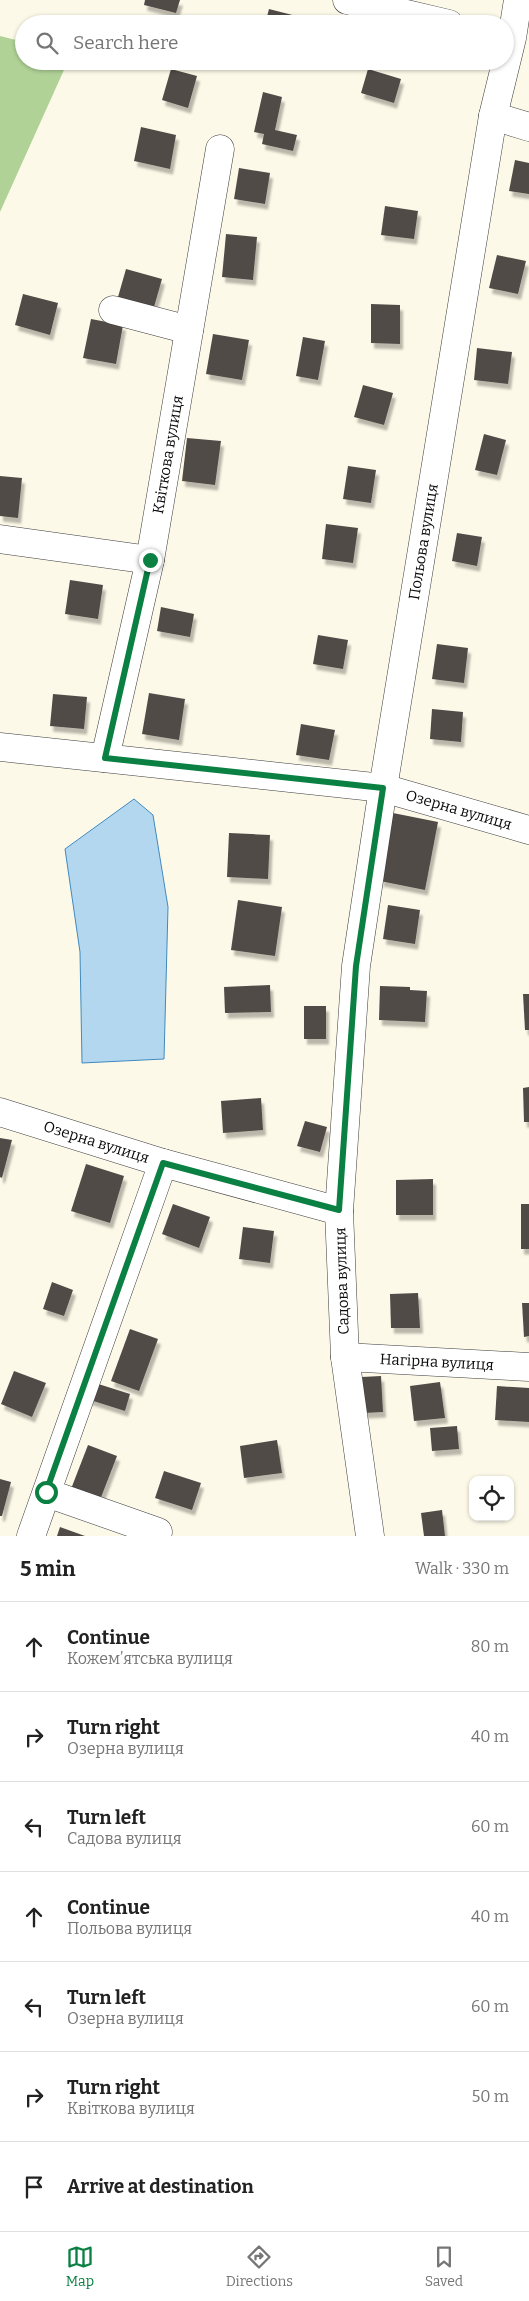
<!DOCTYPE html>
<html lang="en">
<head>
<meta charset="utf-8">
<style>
	body { margin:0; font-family:Bitter,serif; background:#f6f6f6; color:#222 }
	.controls { position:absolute; right:15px; bottom:15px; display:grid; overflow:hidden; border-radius:10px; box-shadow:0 1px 4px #0004 }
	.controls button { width:45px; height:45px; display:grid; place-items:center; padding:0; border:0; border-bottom:1px solid #e0e0e0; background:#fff; color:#222; font:25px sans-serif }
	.stop { position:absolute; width:15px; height:15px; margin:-11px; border:4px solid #0b8043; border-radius:50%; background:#fff }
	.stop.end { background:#0b8043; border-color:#fff; box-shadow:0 1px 5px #0008 }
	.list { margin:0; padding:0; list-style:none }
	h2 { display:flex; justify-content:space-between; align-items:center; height:65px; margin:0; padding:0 20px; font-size:21px }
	h2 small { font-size:16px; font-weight:400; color:#767676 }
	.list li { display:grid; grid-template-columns:32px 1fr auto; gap:15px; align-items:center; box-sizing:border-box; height:90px; padding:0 20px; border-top:1px solid #e0e0e0 }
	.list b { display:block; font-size:19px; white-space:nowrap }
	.list p { margin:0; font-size:16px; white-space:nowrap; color:#767676 }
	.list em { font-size:16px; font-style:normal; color:#767676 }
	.icon { flex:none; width:28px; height:28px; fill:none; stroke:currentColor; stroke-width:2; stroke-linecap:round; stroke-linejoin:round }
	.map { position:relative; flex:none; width:529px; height:1536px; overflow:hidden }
	.search { position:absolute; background:#fff; box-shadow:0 1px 4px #0004; left:15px; right:15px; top:15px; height:55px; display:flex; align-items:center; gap:12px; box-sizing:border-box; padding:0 18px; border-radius:28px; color:#767676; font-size:19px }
	.sheet { height:695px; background:#fff }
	nav { display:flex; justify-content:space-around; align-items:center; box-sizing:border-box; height:70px; border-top:1px solid #e0e0e0; background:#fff; font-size:14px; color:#767676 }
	nav a { display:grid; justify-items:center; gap:2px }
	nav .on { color:#0b8043 }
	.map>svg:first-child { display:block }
	.forest { fill:#b0d297 }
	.water { fill:#b2d7ef; stroke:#408abf }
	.building { fill:#514b47; filter:url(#shadow) }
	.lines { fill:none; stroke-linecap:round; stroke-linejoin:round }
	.minor-casing { stroke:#3c3c3c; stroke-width:29 }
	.minor { stroke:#fff; stroke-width:28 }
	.route { stroke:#0b8043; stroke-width:6 }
	.labels { text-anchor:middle; stroke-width:5; stroke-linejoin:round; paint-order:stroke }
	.street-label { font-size:15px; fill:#090909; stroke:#fff }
</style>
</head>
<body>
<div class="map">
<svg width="529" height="1536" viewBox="0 0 529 1536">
	<defs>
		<filter id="shadow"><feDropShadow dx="3" dy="5.5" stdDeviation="1" flood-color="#0004"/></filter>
	</defs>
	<rect width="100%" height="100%" fill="#fdf9e8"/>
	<path class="forest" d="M 0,36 L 24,42 L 24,61 L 68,61 L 0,212 Z"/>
	<path class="water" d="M 134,799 L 153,815 L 168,907 L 164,1059 L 82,1063 L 80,952 L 65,849 Z"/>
	<g class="building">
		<path d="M 145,0 L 180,0 L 176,13 L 144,5 Z"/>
		<path d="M 269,9 L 308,19 L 307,24 L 265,24 Z"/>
		<path d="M 171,69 L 197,76 L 188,108 L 162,100 Z"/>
		<path d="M 368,69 L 401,79 L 394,103 L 361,93 Z"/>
		<path d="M 263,92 L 282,97 L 275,130 L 297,135 L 293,151 L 262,144 L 264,134 L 254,132 Z"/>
		<path d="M 141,127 L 176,135 L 170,169 L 134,161 Z"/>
		<path d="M 515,160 L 529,163 L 529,194 L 509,191 Z"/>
		<path d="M 239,168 L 270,173 L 265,204 L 234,199 Z"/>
		<path d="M 385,206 L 418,211 L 414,239 L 381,235 Z"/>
		<path d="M 226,234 L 257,237 L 253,280 L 222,277 Z"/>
		<path d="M 497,255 L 526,261 L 518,294 L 489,288 Z"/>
		<path d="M 126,269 L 162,279 L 152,314 L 116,304 Z"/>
		<path d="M 23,294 L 58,303 L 50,335 L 15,325 Z"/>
		<path d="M 371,304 L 400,305 L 400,344 L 371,343 Z"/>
		<path d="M 91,319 L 123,325 L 116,364 L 83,358 Z"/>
		<path d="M 213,334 L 249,340 L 242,380 L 206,374 Z"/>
		<path d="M 303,337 L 325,341 L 318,380 L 296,376 Z"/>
		<path d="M 477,348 L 512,352 L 508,384 L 474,380 Z"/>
		<path d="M 363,385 L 393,393 L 384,425 L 354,417 Z"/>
		<path d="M 484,434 L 506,440 L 497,475 L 475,470 Z"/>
		<path d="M 187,438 L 221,441 L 215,485 L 182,481 Z"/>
		<path d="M 348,466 L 376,470 L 371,503 L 343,499 Z"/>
		<path d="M 0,476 L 22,478 L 18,518 L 0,516 Z"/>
		<path d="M 326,524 L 358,528 L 353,563 L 322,559 Z"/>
		<path d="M 457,533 L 482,537 L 477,566 L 452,561 Z"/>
		<path d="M 70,580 L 103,585 L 98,619 L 65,614 Z"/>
		<path d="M 161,607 L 194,614 L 190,637 L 157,631 Z"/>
		<path d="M 318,635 L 348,640 L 343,669 L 313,664 Z"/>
		<path d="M 437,644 L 468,648 L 464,683 L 432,679 Z"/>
		<path d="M 149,693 L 185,699 L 179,740 L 142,734 Z"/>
		<path d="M 53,694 L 87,697 L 84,729 L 50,726 Z"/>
		<path d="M 432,709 L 463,712 L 461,742 L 430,739 Z"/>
		<path d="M 301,724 L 335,730 L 329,760 L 296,755 Z"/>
		<path d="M 393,813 L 438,822 L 425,890 L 380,881 Z"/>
		<path d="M 229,833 L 270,835 L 268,879 L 227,877 Z"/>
		<path d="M 238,900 L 282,907 L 275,956 L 231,950 Z"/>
		<path d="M 388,905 L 420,910 L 415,944 L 383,939 Z"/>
		<path d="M 270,985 L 271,1012 L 225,1013 L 224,987 Z"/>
		<path d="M 380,986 L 410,987 L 410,990 L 427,991 L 425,1022 L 379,1020 Z"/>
		<path d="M 523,994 L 529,994 L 529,1030 L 525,1030 Z"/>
		<rect x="304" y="1006" width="22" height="33"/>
		<path d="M 529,1087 L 529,1122 L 524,1122 L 523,1088 Z"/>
		<path d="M 261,1098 L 263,1130 L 223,1133 L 221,1101 Z"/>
		<path d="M 305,1121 L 327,1127 L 320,1152 L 297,1146 Z"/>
		<path d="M 0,1138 L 12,1140 L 2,1178 L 0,1177 Z"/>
		<path d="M 86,1164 L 124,1176 L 110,1223 L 71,1211 Z"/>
		<path d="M 433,1179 L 433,1215 L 396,1215 L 396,1180 Z"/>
		<path d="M 173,1204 L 210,1217 L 199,1248 L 162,1234 Z"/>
		<rect x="521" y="1204" width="8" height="45"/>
		<path d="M 243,1227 L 274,1231 L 270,1263 L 239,1259 Z"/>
		<path d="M 52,1282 L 73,1290 L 64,1316 L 43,1309 Z"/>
		<path d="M 418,1293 L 420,1328 L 391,1328 L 390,1294 Z"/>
		<path d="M 522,1303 L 529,1303 L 529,1336 L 524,1337 Z"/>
		<path d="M 130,1329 L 158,1339 L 139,1391 L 111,1381 Z"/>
		<path d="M 14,1371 L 46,1383 L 32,1417 L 1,1404 Z"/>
		<path d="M 381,1376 L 383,1412 L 364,1413 L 362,1377 Z"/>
		<path d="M 92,1382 L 130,1394 L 125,1411 L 87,1399 Z"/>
		<path d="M 440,1382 L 445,1418 L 414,1421 L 410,1386 Z"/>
		<path d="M 497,1386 L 529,1388 L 529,1422 L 495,1420 Z"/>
		<path d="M 457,1426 L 459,1449 L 432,1451 L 430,1428 Z"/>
		<path d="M 277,1440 L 282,1473 L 244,1478 L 240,1446 Z"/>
		<path d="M 88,1445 L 117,1456 L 100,1500 L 71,1489 Z"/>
		<path d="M 164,1471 L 201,1483 L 192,1510 L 155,1498 Z"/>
		<path d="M 0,1479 L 11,1482 L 2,1516 L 0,1516 Z"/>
		<path d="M 442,1510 L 445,1536 L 424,1536 L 421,1513 Z"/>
		<path d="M 60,1527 L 85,1536 L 57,1536 Z"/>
	</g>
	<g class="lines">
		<g class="minor-casing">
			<g id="minor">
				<path d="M 347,0 L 449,24"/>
				<path d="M 493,116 L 529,127"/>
				<path d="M 113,310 L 189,330"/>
				<path d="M 0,539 L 150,560"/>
				<path id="s1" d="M 0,747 L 383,788 L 529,830"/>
				<path id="s2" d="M 105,758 L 150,560 L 220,149"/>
				<path id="s3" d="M 0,1112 L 163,1163 L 339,1211"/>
				<path id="s4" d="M 345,1357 L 529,1367"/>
				<path d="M 47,1493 L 158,1532"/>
				<path d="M 31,1536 L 163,1163"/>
				<path id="s5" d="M 370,1536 L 345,1357 L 339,1211 L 356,966 L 383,788 L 493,116 L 512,38 L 518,0"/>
			</g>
		</g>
		<use href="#minor" class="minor"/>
	</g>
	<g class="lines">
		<path class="route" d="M 46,1492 L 163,1163 L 339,1210 L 356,966 L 383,788 L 105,758 L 150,560"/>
	</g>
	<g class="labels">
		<g class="street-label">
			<text dy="5" stroke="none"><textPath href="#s2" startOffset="310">Квіткова вулиця</textPath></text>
			<text dy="5" stroke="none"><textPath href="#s5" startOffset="1002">Польова вулиця</textPath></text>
			<text dy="5" stroke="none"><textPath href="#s1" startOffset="464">Озерна вулиця</textPath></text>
			<text dy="5" stroke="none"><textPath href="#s3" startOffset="101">Озерна вулиця</textPath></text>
			<text transform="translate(342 1281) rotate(-92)" y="5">Садова вулиця</text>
			<text dy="5" stroke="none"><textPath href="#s4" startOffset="92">Нагірна вулиця</textPath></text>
		</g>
	</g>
</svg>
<div class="controls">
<button><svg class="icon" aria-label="locate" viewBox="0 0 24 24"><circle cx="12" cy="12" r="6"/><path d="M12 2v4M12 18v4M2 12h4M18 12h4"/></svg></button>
</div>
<div class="stop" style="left:46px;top:1492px"></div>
<div class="stop end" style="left:150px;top:560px"></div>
<div class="search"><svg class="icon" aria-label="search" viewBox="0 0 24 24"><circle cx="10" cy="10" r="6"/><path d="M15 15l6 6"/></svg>Search here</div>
</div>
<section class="sheet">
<h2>5 min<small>Walk · 330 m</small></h2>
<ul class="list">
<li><svg class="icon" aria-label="ahead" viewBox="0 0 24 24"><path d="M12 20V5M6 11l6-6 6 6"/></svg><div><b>Continue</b><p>Кожемʼятська вулиця</p></div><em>80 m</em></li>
<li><svg class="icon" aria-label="right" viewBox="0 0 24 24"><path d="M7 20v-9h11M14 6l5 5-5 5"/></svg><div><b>Turn right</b><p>Озерна вулиця</p></div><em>40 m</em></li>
<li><svg class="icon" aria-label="left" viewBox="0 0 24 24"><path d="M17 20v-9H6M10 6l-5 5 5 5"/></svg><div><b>Turn left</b><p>Садова вулиця</p></div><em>60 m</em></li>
<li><svg class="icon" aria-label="ahead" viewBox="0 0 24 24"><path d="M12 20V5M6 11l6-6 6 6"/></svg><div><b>Continue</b><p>Польова вулиця</p></div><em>40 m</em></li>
<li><svg class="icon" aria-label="left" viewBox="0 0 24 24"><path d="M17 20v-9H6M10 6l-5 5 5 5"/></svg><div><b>Turn left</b><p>Озерна вулиця</p></div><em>60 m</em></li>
<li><svg class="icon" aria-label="right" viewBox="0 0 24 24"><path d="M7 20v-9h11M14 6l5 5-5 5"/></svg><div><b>Turn right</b><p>Квіткова вулиця</p></div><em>50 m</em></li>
<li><svg class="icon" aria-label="arrive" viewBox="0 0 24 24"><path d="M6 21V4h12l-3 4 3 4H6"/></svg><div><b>Arrive at destination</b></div></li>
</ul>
</section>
<nav>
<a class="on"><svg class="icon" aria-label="map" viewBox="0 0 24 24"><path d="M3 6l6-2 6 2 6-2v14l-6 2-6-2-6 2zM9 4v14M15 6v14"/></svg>Map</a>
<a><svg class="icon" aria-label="directions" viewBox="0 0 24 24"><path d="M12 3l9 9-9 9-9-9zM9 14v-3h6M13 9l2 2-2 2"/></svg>Directions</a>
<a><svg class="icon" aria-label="saved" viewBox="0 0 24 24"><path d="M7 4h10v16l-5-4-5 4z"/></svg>Saved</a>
</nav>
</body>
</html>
